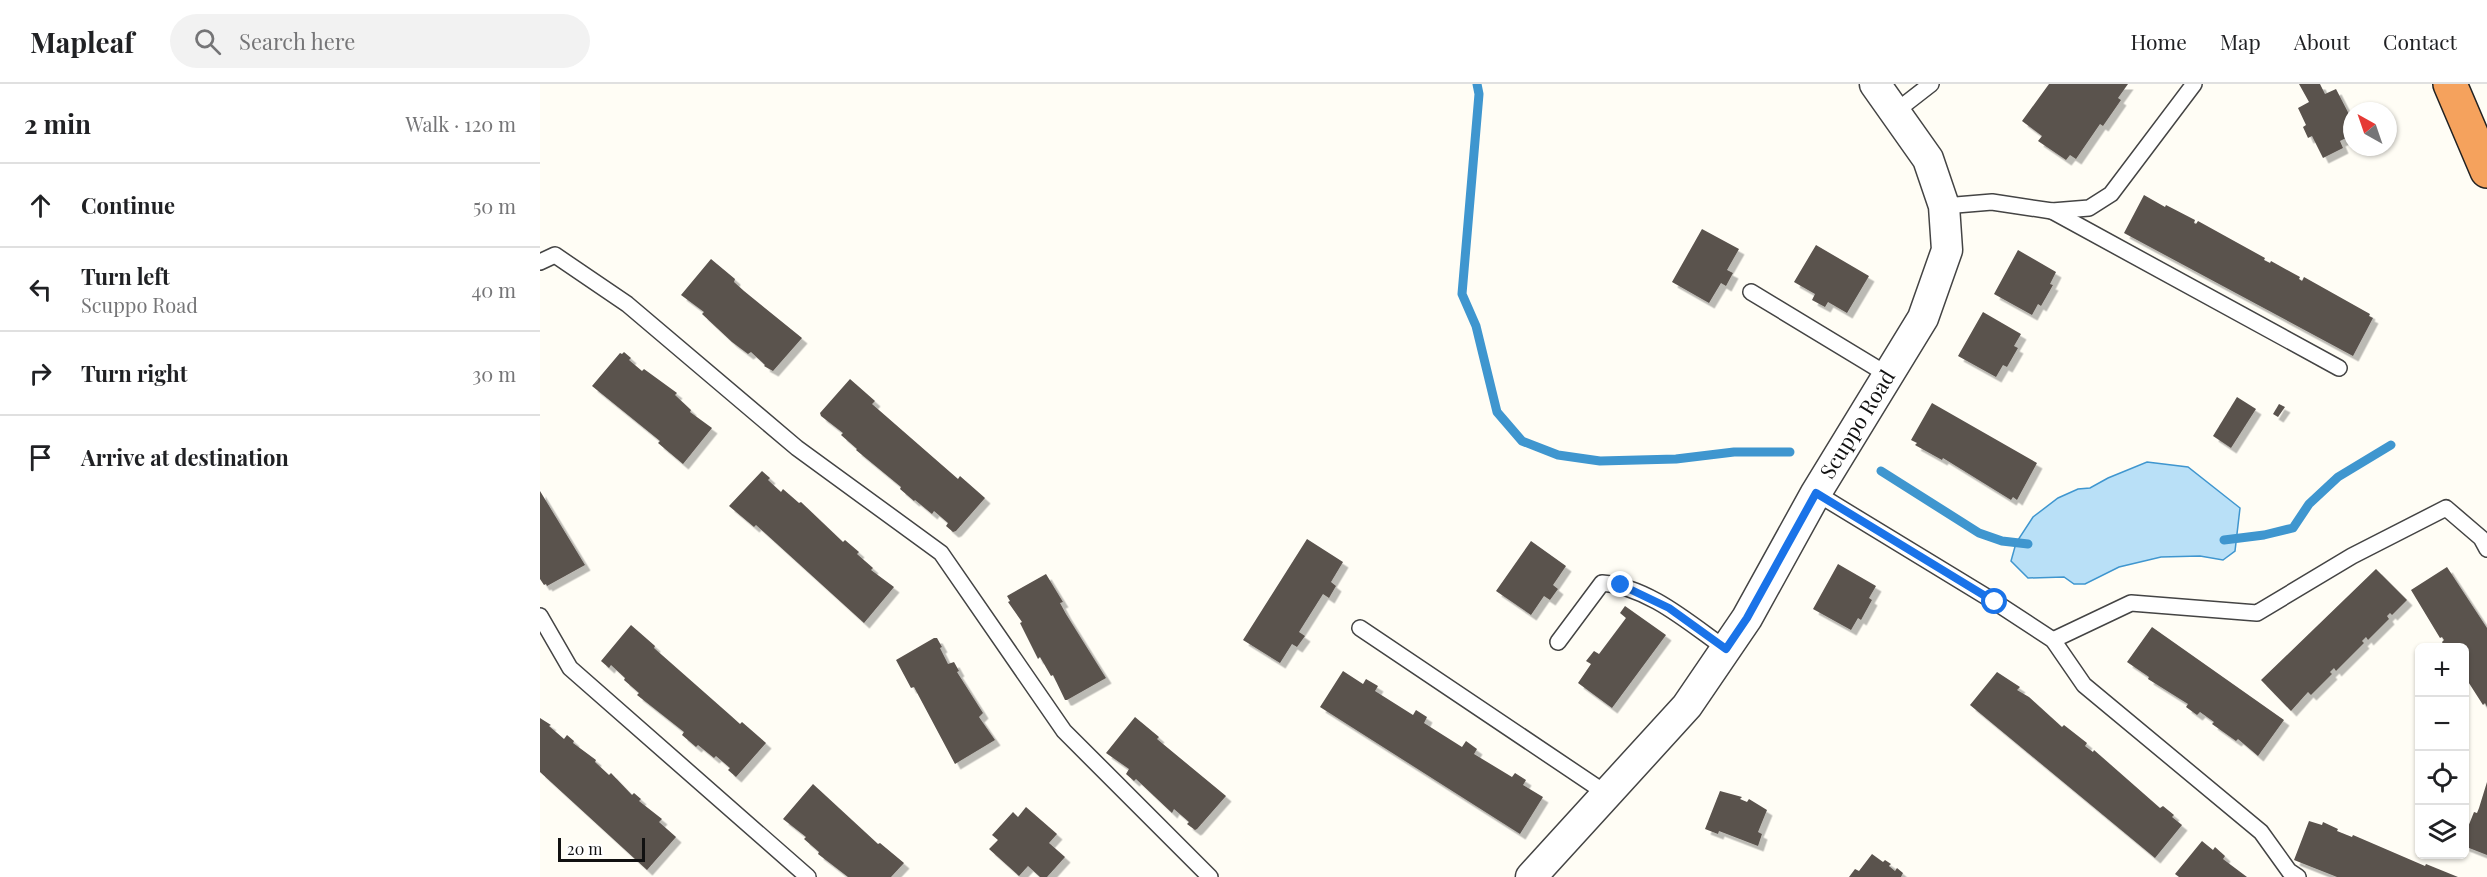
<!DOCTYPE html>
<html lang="en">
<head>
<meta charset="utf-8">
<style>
	body { margin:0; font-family:"Playfair Display",serif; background:#f2f2f2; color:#202124 }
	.controls { position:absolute; right:18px; bottom:18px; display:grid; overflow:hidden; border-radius:9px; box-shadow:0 2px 4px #0004 }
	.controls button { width:54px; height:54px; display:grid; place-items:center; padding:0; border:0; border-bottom:2px solid #e0e0e0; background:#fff; color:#202124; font:30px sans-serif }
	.compass { position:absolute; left:1803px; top:18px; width:54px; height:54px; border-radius:50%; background:#fff; box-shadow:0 2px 4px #0004; rotate:320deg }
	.scale { position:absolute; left:18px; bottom:15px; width:87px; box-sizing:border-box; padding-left:6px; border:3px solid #111; border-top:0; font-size:16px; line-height:21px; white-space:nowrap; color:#111; -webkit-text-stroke:4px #fff; paint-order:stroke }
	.stop { position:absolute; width:18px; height:18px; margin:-14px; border:4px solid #1a73e8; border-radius:50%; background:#fff }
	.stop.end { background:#1a73e8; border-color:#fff; box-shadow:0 2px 6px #0008 }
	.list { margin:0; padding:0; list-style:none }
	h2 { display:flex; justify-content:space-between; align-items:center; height:78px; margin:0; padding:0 24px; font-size:26px }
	h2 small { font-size:20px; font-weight:400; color:#757577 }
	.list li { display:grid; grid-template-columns:39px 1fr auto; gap:18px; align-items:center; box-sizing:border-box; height:84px; padding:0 24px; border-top:2px solid #e0e0e0 }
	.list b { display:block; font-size:22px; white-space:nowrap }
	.list p { margin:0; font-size:20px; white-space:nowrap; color:#757577 }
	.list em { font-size:20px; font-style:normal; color:#757577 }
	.icon { flex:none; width:33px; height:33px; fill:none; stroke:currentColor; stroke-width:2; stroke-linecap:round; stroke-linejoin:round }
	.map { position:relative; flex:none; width:1947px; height:793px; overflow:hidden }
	header { display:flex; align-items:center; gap:36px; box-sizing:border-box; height:84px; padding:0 30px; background:#fff; border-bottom:2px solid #e0e0e0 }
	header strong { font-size:28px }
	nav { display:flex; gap:33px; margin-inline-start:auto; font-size:21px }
	.search { width:420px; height:54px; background:#f2f2f2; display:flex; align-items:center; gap:15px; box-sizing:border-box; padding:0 21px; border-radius:33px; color:#757577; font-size:22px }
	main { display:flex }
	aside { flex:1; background:#fff }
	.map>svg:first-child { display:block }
	.water { fill:#b9e0f7; stroke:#3f96cf; stroke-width:1.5 }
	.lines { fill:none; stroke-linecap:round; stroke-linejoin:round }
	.stream { stroke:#3f96cf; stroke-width:9 }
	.building { fill:#5a524d; filter:url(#shadow) }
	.lane-casing { stroke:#444; stroke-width:18 }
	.street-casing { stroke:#444; stroke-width:33 }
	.highway-casing { stroke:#222; stroke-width:36 }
	.lane { stroke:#fff; stroke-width:15 }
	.street { stroke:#fff; stroke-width:30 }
	.highway { stroke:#f5a25d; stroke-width:33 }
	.route { stroke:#1a73e8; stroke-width:8 }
	.labels { text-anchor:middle; stroke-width:6; stroke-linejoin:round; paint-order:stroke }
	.street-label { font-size:21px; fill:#111; stroke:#fff }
</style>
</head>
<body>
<header>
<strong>Mapleaf</strong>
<div class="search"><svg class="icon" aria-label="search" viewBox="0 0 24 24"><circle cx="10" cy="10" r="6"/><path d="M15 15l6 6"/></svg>Search here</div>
<nav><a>Home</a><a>Map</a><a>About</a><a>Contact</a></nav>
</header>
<main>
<aside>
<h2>2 min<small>Walk · 120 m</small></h2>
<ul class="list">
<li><svg class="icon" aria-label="ahead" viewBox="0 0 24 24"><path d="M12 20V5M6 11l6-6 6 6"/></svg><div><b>Continue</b></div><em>50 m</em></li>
<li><svg class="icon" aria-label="left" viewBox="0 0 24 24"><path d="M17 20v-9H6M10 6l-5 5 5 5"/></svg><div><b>Turn left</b><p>Scuppo Road</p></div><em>40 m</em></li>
<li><svg class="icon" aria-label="right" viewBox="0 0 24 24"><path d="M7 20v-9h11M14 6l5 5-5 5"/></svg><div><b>Turn right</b></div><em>30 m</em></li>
<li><svg class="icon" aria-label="arrive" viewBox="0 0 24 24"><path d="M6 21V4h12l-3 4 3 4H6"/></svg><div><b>Arrive at destination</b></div></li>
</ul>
</aside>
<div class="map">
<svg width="1947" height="793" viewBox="0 0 1947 793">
	<defs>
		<filter id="shadow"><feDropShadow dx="5.5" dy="5.5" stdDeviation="0" flood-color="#0004"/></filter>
	</defs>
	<rect width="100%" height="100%" fill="#fffdf5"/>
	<path class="water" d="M 1607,378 L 1648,383 L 1700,424 L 1695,467 L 1683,476 L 1660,472 L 1621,473 L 1579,483 L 1545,500 L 1534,500 L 1524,493 L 1488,494 L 1471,477 L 1476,459 L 1493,433 L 1518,414 L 1538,405 L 1550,404 L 1568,394 Z"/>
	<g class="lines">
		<g class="stream">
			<path d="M 937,0 L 939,10 L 922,210 L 936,242 L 957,328 L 982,357 L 1018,371 L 1060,377 L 1136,375 L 1194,368 L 1250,368"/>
			<path d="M 1341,387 L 1439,449 L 1462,457 L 1488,460"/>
			<path d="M 1684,456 L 1724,451 L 1753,444 L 1769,420 L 1798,393 L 1851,361"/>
		</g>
	</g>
	<g class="building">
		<path d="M 1509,0 L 1588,0 L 1578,14 L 1581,16 L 1563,42 L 1560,40 L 1536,75 L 1530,71 L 1526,76 L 1498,57 L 1502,52 L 1482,37 Z"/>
		<path d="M 1759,0 L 1780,0 L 1785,10 L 1796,5 L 1812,36 L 1812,51 L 1800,57 L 1803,64 L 1783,74 L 1772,52 L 1768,54 L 1763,43 L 1766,41 L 1758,24 L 1769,18 Z"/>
		<path d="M 1604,111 L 1625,123 L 1626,121 L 1655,136 L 1654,139 L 1656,140 L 1658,137 L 1696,158 L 1725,174 L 1724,176 L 1730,179 L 1731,177 L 1760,193 L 1759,195 L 1762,197 L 1764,193 L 1830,230 L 1829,232 L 1833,234 L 1813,272 L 1584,149 Z"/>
		<path d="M 1162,145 L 1199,165 L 1187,186 L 1193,189 L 1186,202 L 1181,199 L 1169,219 L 1132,198 Z"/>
		<path d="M 1276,161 L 1329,192 L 1307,229 L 1288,218 L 1285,223 L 1272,216 L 1275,210 L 1254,198 Z"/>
		<path d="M 1478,166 L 1516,188 L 1510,200 L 1513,201 L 1501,222 L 1498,220 L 1492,231 L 1454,210 Z"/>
		<path d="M 171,175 L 195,195 L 194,198 L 204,207 L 262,254 L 233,287 L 224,282 L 225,281 L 211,268 L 208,270 L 192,258 L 162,230 L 164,228 L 141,211 Z"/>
		<path d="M 1443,228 L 1481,250 L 1474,262 L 1478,264 L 1467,283 L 1463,281 L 1456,293 L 1418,272 Z"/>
		<path d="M 84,268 L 91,274 L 89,276 L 102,287 L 104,285 L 137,309 L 135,311 L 151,326 L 150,328 L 172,344 L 143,380 L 118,359 L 120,357 L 52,302 L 80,269 L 82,270 Z"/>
		<path d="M 310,295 L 335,317 L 332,320 L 418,395 L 420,392 L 445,414 L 416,447 L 413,448 L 406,442 L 408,439 L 394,427 L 392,430 L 375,416 L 374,417 L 360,405 L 361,403 L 316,366 L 317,365 L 301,351 L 303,349 L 281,332 L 280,329 Z"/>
		<path d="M 1697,313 L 1716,325 L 1691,364 L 1673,352 Z"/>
		<path d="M 1392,319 L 1497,379 L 1477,416 L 1473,413 L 1471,416 L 1403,374 L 1402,376 L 1375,361 L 1377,359 L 1371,356 Z"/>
		<path d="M 1739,320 L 1745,323 L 1738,333 L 1733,330 Z"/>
		<path d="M 222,387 L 230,394 L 228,396 L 241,408 L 243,405 L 259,419 L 261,418 L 303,458 L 305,456 L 319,468 L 317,470 L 333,484 L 331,486 L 354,503 L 324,539 L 226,450 L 216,441 L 214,443 L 189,422 Z"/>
		<path d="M 0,407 L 45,481 L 7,502 L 6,500 L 4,501 L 0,495 Z"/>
		<path d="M 767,455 L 803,478 L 791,498 L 796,502 L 789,514 L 783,510 L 759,548 L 765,552 L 757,563 L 752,560 L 740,579 L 703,556 Z"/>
		<path d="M 991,457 L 1026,482 L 1013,501 L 1018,505 L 1010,516 L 1004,512 L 991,531 L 956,507 Z"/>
		<path d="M 1298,480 L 1336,502 L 1329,514 L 1332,516 L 1321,536 L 1318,534 L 1311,546 L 1273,525 Z"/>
		<path d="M 1907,483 L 1947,544 L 1947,623 L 1945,619 L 1943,621 L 1927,596 L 1929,594 L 1926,590 L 1924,592 L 1924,564 L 1905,564 L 1902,558 L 1904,556 L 1902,553 L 1900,554 L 1871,506 Z"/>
		<path d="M 1836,485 L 1867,516 L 1852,531 L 1850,529 L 1847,532 L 1849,535 L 1828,556 L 1826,553 L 1822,557 L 1824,559 L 1796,587 L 1794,584 L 1790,588 L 1792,590 L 1771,611 L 1768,608 L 1751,627 L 1721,596 Z"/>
		<path d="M 506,490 L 523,518 L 520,519 L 526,530 L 566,594 L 527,616 L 525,616 L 513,591 L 511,592 L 500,573 L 498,575 L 480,539 L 482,538 L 468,518 L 470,517 L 467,512 Z"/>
		<path d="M 1085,522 L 1126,551 L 1072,624 L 1038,599 L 1051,580 L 1046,577 L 1054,567 L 1059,570 L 1086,534 L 1080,529 Z"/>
		<path d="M 91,541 L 115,562 L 114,564 L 190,631 L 200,640 L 202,638 L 226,659 L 196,693 L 188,686 L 190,684 L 176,672 L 174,674 L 158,661 L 156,663 L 142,651 L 144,648 L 97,611 L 99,609 L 84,596 L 85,594 L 71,581 L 69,584 L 61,577 Z"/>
		<path d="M 1612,543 L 1744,636 L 1718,672 L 1698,655 L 1696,657 L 1672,640 L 1674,638 L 1660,628 L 1657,631 L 1646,623 L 1648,620 L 1608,595 L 1609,593 L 1587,578 Z"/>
		<path d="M 394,554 L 397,554 L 402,563 L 400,564 L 408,580 L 414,578 L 419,587 L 417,588 L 443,629 L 439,633 L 455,656 L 415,680 L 374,603 L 371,604 L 356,576 Z"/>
		<path d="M 803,587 L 823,600 L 826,595 L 838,602 L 835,607 L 873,631 L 876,626 L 887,633 L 884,639 L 922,663 L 926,657 L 937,665 L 934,670 L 972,693 L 975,689 L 986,696 L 983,701 L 1003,713 L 980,750 L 780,623 Z"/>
		<path d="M 1457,588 L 1480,603 L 1477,606 L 1489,613 L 1522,643 L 1524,641 L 1547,659 L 1545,662 L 1553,668 L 1554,666 L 1620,724 L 1623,722 L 1634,731 L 1632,733 L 1642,741 L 1615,774 L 1430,621 Z"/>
		<path d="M 595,633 L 619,653 L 617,655 L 686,712 L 657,745 L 655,746 L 647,740 L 649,738 L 634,725 L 632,729 L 596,695 L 594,697 L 586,690 L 589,685 L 566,669 Z"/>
		<path d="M 0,634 L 11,641 L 9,642 L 24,655 L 27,651 L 34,657 L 33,659 L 56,676 L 55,678 L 69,691 L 71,689 L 92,711 L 94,709 L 101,715 L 99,717 L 122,735 L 119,738 L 136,753 L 107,786 L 0,688 Z"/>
		<path d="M 1947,698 L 1947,771 L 1924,762 L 1924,753 L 1934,728 L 1937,729 L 1939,724 Z"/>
		<path d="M 273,700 L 338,760 L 340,759 L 364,779 L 351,793 L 308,793 L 278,770 L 279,768 L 264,755 L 266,753 L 243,735 Z"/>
		<path d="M 1180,707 L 1202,713 L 1200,715 L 1207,718 L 1209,715 L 1227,726 L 1218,748 L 1222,750 L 1218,762 L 1179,747 L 1178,750 L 1165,745 Z"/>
		<path d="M 486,723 L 517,750 L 509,759 L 525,773 L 507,793 L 500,793 L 488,782 L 479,792 L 449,765 L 458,756 L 452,751 L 473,728 L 478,733 Z"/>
		<path d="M 1769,737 L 1782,741 L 1783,738 L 1798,745 L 1797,747 L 1812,753 L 1813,751 L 1885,782 L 1886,780 L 1918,793 L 1797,793 L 1792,791 L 1754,776 Z"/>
		<path d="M 1662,757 L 1673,766 L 1675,763 L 1685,772 L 1683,775 L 1707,793 L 1639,793 L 1635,790 Z"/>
		<path d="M 1332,770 L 1343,778 L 1345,776 L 1351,780 L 1349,782 L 1355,787 L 1357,784 L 1363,789 L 1361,793 L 1309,793 L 1315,785 L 1319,787 Z"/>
	</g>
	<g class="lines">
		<g class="lane-casing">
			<g id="lane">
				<path d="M 1355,28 L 1391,0"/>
				<path d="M 1404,122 L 1452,118 L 1512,127 L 1549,124 L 1571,110 L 1654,0"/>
				<path d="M 1512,127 L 1799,284"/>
				<path d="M 0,178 L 15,171 L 87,220 L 257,364 L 401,469 L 524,647 L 670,793"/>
				<path d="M 1211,208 L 1348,291"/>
				<path d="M 1276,409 L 1455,518 L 1513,556 L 1544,601 L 1721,748 L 1749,787 L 1758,793"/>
				<path d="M 0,532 L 30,584 L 268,793"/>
				<path d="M 820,544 L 1067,710"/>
				<path d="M 1513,556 L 1591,519 L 1717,529 L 1812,472 L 1906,424 L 1941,454 L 1947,465"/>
				<path d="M 1018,558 L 1062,499 C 1109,503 1149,539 1186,565"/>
			</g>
		</g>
		<g class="street-casing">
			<g id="street">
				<path id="s1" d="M 991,793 L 1147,622 L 1207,534 L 1276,409 L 1383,234 L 1407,166 L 1404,122 L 1388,75 L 1335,0"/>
			</g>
		</g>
		<g class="highway-casing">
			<path id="highway" d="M 1910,0 L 1947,87"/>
		</g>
		<use href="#lane" class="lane"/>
		<use href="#street" class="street"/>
		<use href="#highway" class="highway"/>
	</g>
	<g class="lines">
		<path class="route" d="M 1081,501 L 1129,524 L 1186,565 L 1207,534 L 1276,409 L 1455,518"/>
	</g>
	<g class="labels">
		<g class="street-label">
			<text dy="7" stroke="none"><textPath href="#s1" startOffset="561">Scuppo Road</textPath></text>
		</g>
	</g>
</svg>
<div class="controls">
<button>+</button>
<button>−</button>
<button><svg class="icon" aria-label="locate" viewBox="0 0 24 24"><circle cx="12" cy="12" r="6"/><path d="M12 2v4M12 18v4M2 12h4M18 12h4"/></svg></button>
<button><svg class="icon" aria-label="layers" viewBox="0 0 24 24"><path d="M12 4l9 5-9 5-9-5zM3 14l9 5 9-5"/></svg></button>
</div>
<svg class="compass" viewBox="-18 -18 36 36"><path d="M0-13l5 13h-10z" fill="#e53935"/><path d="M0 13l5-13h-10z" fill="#757577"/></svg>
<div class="scale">20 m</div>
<div class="stop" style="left:1455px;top:518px"></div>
<div class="stop end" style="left:1081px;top:501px"></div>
</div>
</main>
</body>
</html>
